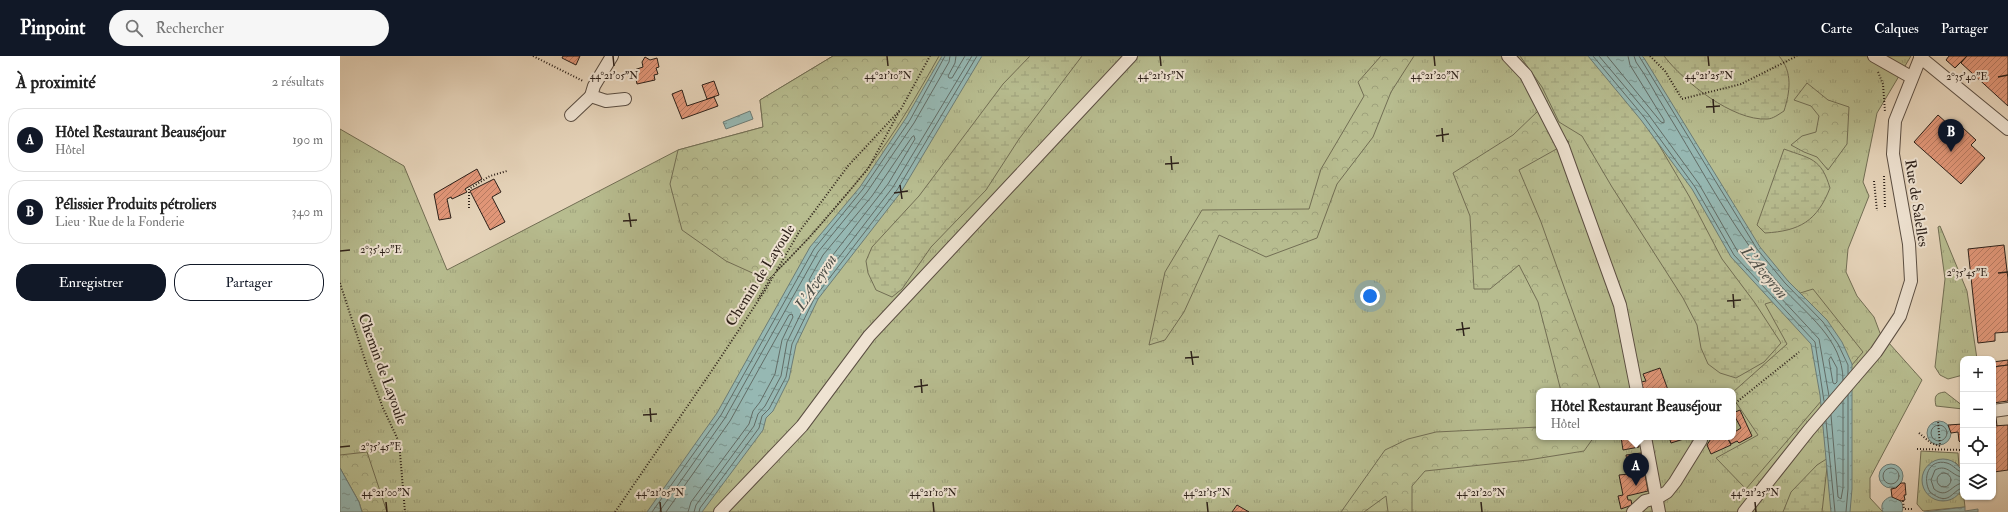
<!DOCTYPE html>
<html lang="fr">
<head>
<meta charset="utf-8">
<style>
	body { margin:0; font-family:"IM FELL Double Pica",serif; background:#f6f6f6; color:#222 }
	.controls { position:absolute; right:12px; bottom:12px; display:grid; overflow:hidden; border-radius:8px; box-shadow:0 1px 3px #0004 }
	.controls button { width:36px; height:36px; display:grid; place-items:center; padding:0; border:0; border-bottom:1px solid #e0e0e0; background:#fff; color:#222; font:20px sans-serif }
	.you { position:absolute; left:1030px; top:240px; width:14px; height:14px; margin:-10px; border:3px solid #fff; border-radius:50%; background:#1a73e8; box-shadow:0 0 0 6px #1a73e833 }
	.badge { display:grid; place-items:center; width:26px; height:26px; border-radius:50%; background:#111827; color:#fff; font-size:13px; font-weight:700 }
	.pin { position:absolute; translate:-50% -33px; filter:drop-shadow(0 1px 2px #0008) }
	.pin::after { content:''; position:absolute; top:21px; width:14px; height:12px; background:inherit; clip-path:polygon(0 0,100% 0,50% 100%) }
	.popup { position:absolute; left:1196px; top:332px; width:200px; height:52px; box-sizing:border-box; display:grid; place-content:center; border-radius:8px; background:#fff; filter:drop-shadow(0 1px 3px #0005); font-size:13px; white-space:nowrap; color:#767676 }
	.popup b { font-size:15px; color:#222 }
	.popup::after { content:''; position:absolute; left:50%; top:100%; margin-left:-8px; border:8px solid transparent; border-top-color:#fff }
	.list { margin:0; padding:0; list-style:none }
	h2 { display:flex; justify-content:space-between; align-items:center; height:52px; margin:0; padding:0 16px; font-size:17px }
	h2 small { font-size:13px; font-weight:400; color:#767676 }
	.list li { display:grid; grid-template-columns:26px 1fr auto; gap:12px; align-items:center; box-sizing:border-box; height:64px; margin:0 8px 8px; padding:0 8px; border:1px solid #e0e0e0; border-radius:16px }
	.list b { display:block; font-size:15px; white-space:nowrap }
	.list p { margin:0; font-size:13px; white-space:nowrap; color:#767676 }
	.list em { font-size:13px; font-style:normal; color:#767676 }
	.actions { display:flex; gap:8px; padding:12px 16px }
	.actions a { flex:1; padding:9px 0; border:1px solid #111827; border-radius:16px; text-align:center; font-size:14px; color:#111827 }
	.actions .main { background:#111827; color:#fff }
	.icon { flex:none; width:22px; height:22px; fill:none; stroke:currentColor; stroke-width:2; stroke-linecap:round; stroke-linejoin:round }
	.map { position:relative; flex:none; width:1668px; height:456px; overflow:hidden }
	header { display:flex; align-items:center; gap:24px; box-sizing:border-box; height:56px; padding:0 20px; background:#111827; color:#fff }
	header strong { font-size:19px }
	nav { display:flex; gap:22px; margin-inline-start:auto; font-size:14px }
	.search { width:280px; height:36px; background:#f6f6f6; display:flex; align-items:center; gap:10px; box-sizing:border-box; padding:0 14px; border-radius:22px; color:#767676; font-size:15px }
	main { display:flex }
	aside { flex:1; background:#fff }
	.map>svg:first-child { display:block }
	.grass { fill:url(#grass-tufts); stroke:#726e54; fill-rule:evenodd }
	.forest { fill:url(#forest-crowns); stroke:#726e54 }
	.wetland { fill:url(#wetland-marsh); stroke:#726e54 }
	.water { fill:url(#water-ripples); stroke:#6c7c76 }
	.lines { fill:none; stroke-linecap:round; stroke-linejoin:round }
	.shore { stroke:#626c66; stroke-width:1 }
	.building { fill:url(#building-hatch); stroke:#2d211a }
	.minor-casing { stroke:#5b4e42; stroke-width:14 }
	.path { stroke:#2d211a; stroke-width:2; stroke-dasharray:1 2; stroke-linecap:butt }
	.minor { stroke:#efe3d2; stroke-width:12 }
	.ticks { fill:none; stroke:#2d211a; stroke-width:1.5 }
	.labels { text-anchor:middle; stroke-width:4; stroke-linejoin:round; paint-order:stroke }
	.street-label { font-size:15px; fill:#2d211a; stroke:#efe3d2 }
	.water-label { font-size:16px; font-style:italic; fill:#4c4e48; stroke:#efe3d2 }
	.ticks-label { font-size:10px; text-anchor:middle; fill:#2d211a; stroke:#efe3d2; stroke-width:4; stroke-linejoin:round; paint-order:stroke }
</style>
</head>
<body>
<header>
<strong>Pinpoint</strong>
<div class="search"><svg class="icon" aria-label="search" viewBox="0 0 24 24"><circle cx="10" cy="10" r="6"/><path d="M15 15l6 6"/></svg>Rechercher</div>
<nav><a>Carte</a><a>Calques</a><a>Partager</a></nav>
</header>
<main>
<aside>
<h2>À proximité<small>2 résultats</small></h2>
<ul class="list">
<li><span class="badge">A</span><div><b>Hôtel Restaurant Beauséjour</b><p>Hôtel</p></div><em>190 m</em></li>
<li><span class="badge">B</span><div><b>Pélissier Produits pétroliers</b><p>Lieu · Rue de la Fonderie</p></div><em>340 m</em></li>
</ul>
<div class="actions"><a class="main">Enregistrer</a><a>Partager</a></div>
</aside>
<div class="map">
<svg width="1668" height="456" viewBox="0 0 1668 456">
	<defs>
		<pattern id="grass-tufts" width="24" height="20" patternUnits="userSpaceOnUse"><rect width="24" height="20" fill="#b7bc8f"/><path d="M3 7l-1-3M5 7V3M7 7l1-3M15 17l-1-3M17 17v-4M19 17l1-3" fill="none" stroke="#9ea17b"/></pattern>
		<pattern id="forest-crowns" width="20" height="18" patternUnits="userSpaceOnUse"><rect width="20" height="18" fill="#b7bc8f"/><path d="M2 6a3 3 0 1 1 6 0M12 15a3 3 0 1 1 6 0" fill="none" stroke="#9ea17b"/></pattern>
		<pattern id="wetland-marsh" width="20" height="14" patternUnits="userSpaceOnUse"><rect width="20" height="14" fill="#b7bc8f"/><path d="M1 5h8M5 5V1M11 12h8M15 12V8" fill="none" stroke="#9ea17b"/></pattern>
		<pattern id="water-ripples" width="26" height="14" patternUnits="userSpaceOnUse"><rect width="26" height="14" fill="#96b8b3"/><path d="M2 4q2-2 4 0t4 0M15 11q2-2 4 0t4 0" fill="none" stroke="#7b9591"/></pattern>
		<pattern id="building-hatch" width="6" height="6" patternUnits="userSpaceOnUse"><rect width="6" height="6" fill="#e29779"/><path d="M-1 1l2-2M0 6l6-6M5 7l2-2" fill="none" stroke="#b87b62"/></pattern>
	</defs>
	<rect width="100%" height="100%" fill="#e6d4ba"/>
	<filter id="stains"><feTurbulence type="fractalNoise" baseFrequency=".005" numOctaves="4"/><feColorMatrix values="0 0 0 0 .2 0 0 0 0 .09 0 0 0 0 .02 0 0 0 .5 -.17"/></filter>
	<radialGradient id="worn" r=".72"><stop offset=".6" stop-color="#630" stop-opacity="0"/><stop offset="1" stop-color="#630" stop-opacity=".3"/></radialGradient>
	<g class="grass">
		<path d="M 493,0 L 1571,0 L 1537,57 L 1523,126 L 1529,140 L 1508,193 L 1506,216 L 1517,240 L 1534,261 L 1540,277 L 1582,324 L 1530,422 L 1530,442 L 1543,456 L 0,456 L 0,73 L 64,110 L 107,214 L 338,94 L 423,71 L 420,44 ZM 1199,335 L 1393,335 L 1393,381 L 1199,381 Z"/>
		<path d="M 1600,170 L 1627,235 L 1637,303 L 1623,303 L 1623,319 L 1608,323 L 1600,319 L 1595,311 L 1605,223 L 1598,171 Z"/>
		<path d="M 1605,336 L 1623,350 L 1623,353 L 1596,350 C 1594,341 1595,337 1605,336 Z"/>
		<path d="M 1581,395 L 1618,397 L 1619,410 L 1615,406 L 1620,439 L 1623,434 L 1625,451 L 1583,455 L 1577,448 Z"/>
	</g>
	<g class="forest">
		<path d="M 493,0 L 599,0 C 577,39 555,78 527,113 C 497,152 463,189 428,224 L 386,205 L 342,174 L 330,128 L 338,94 L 423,71 L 420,44 Z"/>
		<path d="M 1041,0 L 1074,0 L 1051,36 L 1033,81 L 997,128 L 977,182 L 926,201 L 879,179 L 844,256 L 825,284 L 809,289 L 825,216 L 862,154 L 969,153 L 981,113 L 1024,40 L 1018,26 Z"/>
		<path d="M 1467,27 L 1488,44 L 1509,51 L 1507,88 L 1488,114 L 1477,101 L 1464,96 L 1451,89 L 1462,80 L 1476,76 L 1479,60 L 1471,50 L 1454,44 Z"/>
		<path d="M 1198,55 L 1229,86 L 1179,114 L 1201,166 L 1261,335 L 1221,335 L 1198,246 L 1179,209 L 1150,233 L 1134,233 L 1130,160 L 1113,117 L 1173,79 Z"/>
		<path d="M 1473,233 L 1523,296 L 1406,433 L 1376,402 L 1418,379 L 1393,342 L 1393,336 L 1447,288 L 1425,248 Z"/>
		<path d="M 1199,371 L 1199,381 L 1254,381 L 1244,395 L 1188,404 L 1085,415 L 1072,430 L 1072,456 L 1048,456 L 1046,440 L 1024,456 L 1001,456 L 1045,394 L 1068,383 L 1096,376 Z"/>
		<path d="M 27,396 L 47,456 L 22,456 L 19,446 L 0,412 L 0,399 Z"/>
	</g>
	<g class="wetland">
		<path d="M 690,0 L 742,0 L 679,83 L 646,134 L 591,191 L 562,233 L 552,241 L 536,234 L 528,217 L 526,205 L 532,191 L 579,140 L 663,28 Z"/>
		<path d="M 1180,0 L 1251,0 L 1276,24 L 1319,89 L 1349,140 L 1382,203 L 1415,247 L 1441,287 L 1424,306 L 1396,322 L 1380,317 L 1368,308 L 1361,292 L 1357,269 L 1343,242 L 1272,131 L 1242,80 L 1219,66 L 1202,31 Z"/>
		<path d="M 1324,0 L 1439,0 C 1453,16 1450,36 1444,55 C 1439,58 1433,63 1427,63 C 1393,65 1344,26 1324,0 Z"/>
		<path d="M 1444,93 C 1471,103 1481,102 1490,132 C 1477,165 1460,175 1425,177 L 1417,169 Z"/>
		<path d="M 1488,402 L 1482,456 L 1443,456 L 1451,436 L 1477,409 Z"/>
	</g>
	<g class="water">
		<path d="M 602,0 L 642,0 L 561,136 L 478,243 L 456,289 L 449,323 L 433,355 L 426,362 L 423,374 L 362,456 L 307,456 L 377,357 L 470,191 L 520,131 L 566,62 Z"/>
		<path d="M 1248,0 L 1302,0 L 1304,2 L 1420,191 L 1448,225 L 1487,264 L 1502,286 L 1512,308 L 1512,433 L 1510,456 L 1491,456 L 1480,339 L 1471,288 L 1391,201 L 1352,133 L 1301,64 Z"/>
		<path d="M 410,55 L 413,63 L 386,73 L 383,66 Z"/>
		<circle cx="1599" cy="377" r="12"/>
		<circle cx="1603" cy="424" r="21"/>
		<circle cx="1551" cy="420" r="12"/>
		<path d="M 0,412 L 19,446 L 22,456 L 0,456 Z"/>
		<path d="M 1550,441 C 1559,441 1565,447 1562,456 L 1543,456 C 1540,449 1543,444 1550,441 Z"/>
		<path d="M 1625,451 L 1625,455 L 1638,453 L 1638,456 L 1584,456 Z"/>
	</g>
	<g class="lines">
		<g class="shore">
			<path d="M 616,0 L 615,7 L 608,20 L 609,22 L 612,22 L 625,0"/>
			<path d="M 1253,0 L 1304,61 L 1355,131 L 1394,199 L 1475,286 L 1484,345"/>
			<path d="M 1259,0 L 1308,58 L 1359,128 L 1398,196 L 1479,283 L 1489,340"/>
			<path d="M 1267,0 L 1321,66 L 1324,67 L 1324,64 L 1290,9 L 1288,0"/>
			<path d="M 1294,0 L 1296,6 C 1307,21 1316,39 1326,55 C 1362,113 1396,180 1441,230 C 1466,258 1503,283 1503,324"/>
			<path d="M 1299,0 L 1417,193 L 1445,227 L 1483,266 L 1498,288 L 1508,309 L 1508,318"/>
			<path d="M 574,80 L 575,83 L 548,128 L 472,226 L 470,226 L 469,224 L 483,199 L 532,140 L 572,81 Z"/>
			<path d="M 1491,301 L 1497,312 L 1497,326 L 1495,328 L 1493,327 L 1489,304 Z"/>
			<path d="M 1491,359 L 1498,441 L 1501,443 L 1503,432 L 1503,345"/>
			<path d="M 1486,365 L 1495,456"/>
			<circle cx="1599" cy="377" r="8"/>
			<circle cx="1551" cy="420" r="8"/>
			<path d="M 1623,416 C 1617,416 1614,409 1607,407 C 1588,402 1582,423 1590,436 C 1610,452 1611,434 1623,432"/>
			<circle cx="1604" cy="424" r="7"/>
			<path d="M 1623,421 C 1612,421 1608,407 1595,414 L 1591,424 L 1594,433 C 1608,444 1611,428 1623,427"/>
			<path d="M 312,456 L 381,359 L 474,193 L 523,133 L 570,64 L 605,0"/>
			<path d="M 319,456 L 385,362 L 478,196 L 527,136 L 574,67 L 609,6 L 610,0"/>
			<path d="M 326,456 L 390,365 L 449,259 L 452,258 L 453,261 L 442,284 L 435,318 L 420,346 L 413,355 L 409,368 L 351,446 L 348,456"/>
			<path d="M 354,456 L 356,449 L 414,370 L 418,358 L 425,350 L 441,320 L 447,286 L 470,239 L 553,131 L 632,0"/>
			<path d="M 359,456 L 360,452 L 419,372 L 422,360 L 429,353 L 446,321 L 452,288 L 475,241 L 557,134 L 637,0"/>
			<path d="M 1506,456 L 1508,433 L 1508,339"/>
		</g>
	</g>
	<g class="building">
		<path d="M 223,0 L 240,0 L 236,9 L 222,2 Z"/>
		<path d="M 1609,0 L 1627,0 L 1615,12 L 1606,4 Z"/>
		<path d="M 1627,0 L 1668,0 L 1668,50 L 1621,7 Z"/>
		<path d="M 305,1 L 310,4 L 317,2 L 319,11 L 316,12 L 318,18 L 314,19 L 315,24 L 297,28 L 294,14 L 303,11 L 302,6 Z"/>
		<path d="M 374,25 L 379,39 L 367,43 L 362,29 Z"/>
		<path d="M 342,34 L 347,50 L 374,41 L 378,50 L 342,63 L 332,38 Z"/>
		<path d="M 1598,59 L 1618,77 L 1623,72 L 1636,84 L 1631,89 L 1645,102 L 1621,128 L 1574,86 Z"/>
		<path d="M 137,113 L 142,123 L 125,133 L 127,136 L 112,143 L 111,141 L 107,143 L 111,162 L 99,164 L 94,138 Z"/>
		<path d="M 154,123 L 161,136 L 152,141 L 165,166 L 150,174 L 130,135 Z"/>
		<path d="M 1664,189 L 1668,223 L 1668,276 L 1655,277 L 1655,285 L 1638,287 L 1628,193 Z"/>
		<path d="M 1668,304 L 1668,309 L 1653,311 L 1653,306 Z"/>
		<path d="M 1668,309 L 1668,345 L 1653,347 L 1653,311 Z"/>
		<path d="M 1320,312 L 1328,334 L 1304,335 L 1301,326 L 1306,325 L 1303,318 Z"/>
		<path d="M 1400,354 L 1412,380 L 1399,387 L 1397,385 L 1391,388 L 1387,381 L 1393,381 L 1393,377 L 1401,372 L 1393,357 Z"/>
		<path d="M 1653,362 L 1656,362 L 1657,370 L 1653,370 Z"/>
		<path d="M 1623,368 L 1623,388 L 1622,388 L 1619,385 L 1618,376 L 1611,377 L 1608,369 Z"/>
		<path d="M 1668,369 L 1668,414 L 1654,416 L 1653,370 Z"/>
		<path d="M 1281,381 L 1297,381 L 1299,391 L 1283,394 Z"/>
		<path d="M 1329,381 L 1346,381 L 1347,382 L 1331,387 Z"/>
		<path d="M 1372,381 L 1387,381 L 1391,389 L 1371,398 L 1367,389 Z"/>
		<path d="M 1301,397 L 1308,435 L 1287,440 L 1288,444 L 1291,444 L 1292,449 L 1281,453 L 1278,440 L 1283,439 L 1279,419 L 1289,418 L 1286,399 Z"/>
		<path d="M 1561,427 L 1565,427 L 1566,439 L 1564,439 L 1565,444 L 1561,445 L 1552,441 L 1551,433 L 1556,432 Z"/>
		<path d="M 897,449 L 909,456 L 892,456 Z"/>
	</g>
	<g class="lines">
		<g class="minor-casing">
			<g id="minor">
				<path d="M 272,0 L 254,30 L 251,40 L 266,45 L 285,43"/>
				<path d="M 1168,0 L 1186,19 L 1223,91 L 1280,249 L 1297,335"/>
				<path d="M 1534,0 L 1571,21"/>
				<path d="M 1580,1 L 1668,73"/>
				<path d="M 231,59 L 251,40"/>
				<path d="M 1653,355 L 1668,353"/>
				<path d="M 1305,381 L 1319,456"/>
				<path d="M 380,456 L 462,370 L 529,280 L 791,0"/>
				<path d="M 1293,456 L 1305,445 L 1317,442 L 1327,436 L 1335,426 L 1361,384"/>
				<path d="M 1404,456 L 1469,374 L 1536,296 L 1560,260 L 1571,225 L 1569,188 L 1553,98 L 1555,65 L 1581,0"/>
			</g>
		</g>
		<g class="path">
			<path d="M 193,0 L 243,25"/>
			<path d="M 1310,0 L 1325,15 L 1342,43 L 1401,28 L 1457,0"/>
			<path d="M 1538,16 L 1543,28 L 1545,56"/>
			<path d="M 1544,120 L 1545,152"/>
			<path d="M 1534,125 L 1537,155"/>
			<path d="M 129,152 L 129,133 L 150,120 L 167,115"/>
			<path d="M 437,215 L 469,182 L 528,113 L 559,56"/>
			<path d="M 0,227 L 27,310 L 43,352 L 59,386 L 65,456"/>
			<path d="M 418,243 L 432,220"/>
			<path d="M 1393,349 L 1459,296"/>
			<path d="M 1579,377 L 1591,387 L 1600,390 L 1598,365"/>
			<path d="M 1577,393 L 1623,394"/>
			<path d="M 1563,445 L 1564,453 L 1572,453"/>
			<path d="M 275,456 L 375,310 L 426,233 L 459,176 L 508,110 L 561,53 L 590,0"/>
		</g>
		<use href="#minor" class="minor"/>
	</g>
	<path class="ticks" d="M 273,0 L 274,10M 547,0 L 548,10M 820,0 L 821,10M 1094,0 L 1095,10M 1368,0 L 1369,10M 1658,21 L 1668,19M 1373,43 L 1374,57M 1366,51 L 1380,50M 1102,72 L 1103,86M 1096,80 L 1109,78M 831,100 L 832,114M 825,108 L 839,107M 560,129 L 562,143M 554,137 L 568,135M 289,157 L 291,171M 283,165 L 297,164M 0,195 L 10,194M 1658,217 L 1668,216M 1393,238 L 1394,252M 1387,245 L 1401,244M 1122,266 L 1124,280M 1116,274 L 1130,272M 851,295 L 853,309M 845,302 L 859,301M 581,323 L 582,337M 574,331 L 588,329M 310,352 L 311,366M 303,359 L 317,358M 0,391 L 10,390M 46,446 L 47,456M 320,446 L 321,456M 593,446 L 594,456M 867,446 L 868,456M 1141,446 L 1142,456M 1415,446 L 1416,456"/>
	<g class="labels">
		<g class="street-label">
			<text transform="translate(1577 147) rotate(81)" y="5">Rue de Salelles</text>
			<text transform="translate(420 219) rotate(-58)" y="5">Chemin de Layoule</text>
			<text transform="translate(43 313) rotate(70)" y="5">Chemin de Layoule</text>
		</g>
		<g class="water-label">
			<text transform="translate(1425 216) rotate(50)" y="6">L'Aveyron</text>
			<text transform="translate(475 226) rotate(-57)" y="6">L'Aveyron</text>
		</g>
	</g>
	<g class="ticks-label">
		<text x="274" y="23">44°21'05"N</text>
		<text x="548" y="23">44°21'10"N</text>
		<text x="821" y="23">44°21'15"N</text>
		<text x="1095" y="23">44°21'20"N</text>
		<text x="1369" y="23">44°21'25"N</text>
		<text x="1627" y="24">2°35'40"E</text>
		<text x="41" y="197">2°35'40"E</text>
		<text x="1627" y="220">2°35'45"E</text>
		<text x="41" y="394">2°35'45"E</text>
		<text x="46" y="440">44°21'00"N</text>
		<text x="320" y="440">44°21'05"N</text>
		<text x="593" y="440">44°21'10"N</text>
		<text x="867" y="440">44°21'15"N</text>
		<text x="1141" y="440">44°21'20"N</text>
		<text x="1415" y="440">44°21'25"N</text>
	</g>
	<rect width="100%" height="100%" filter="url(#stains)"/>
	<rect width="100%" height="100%" fill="url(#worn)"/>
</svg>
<div class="controls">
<button>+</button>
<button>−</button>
<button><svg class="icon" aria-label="locate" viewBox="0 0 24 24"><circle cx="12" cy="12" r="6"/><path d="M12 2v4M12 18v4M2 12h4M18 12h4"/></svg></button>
<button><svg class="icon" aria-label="layers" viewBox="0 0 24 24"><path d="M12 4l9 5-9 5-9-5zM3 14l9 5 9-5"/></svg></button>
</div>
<div class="you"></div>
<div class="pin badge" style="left:1296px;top:430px">A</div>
<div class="popup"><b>Hôtel Restaurant Beauséjour</b>Hôtel</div>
<div class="pin badge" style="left:1611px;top:96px">B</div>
</div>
</main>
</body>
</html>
